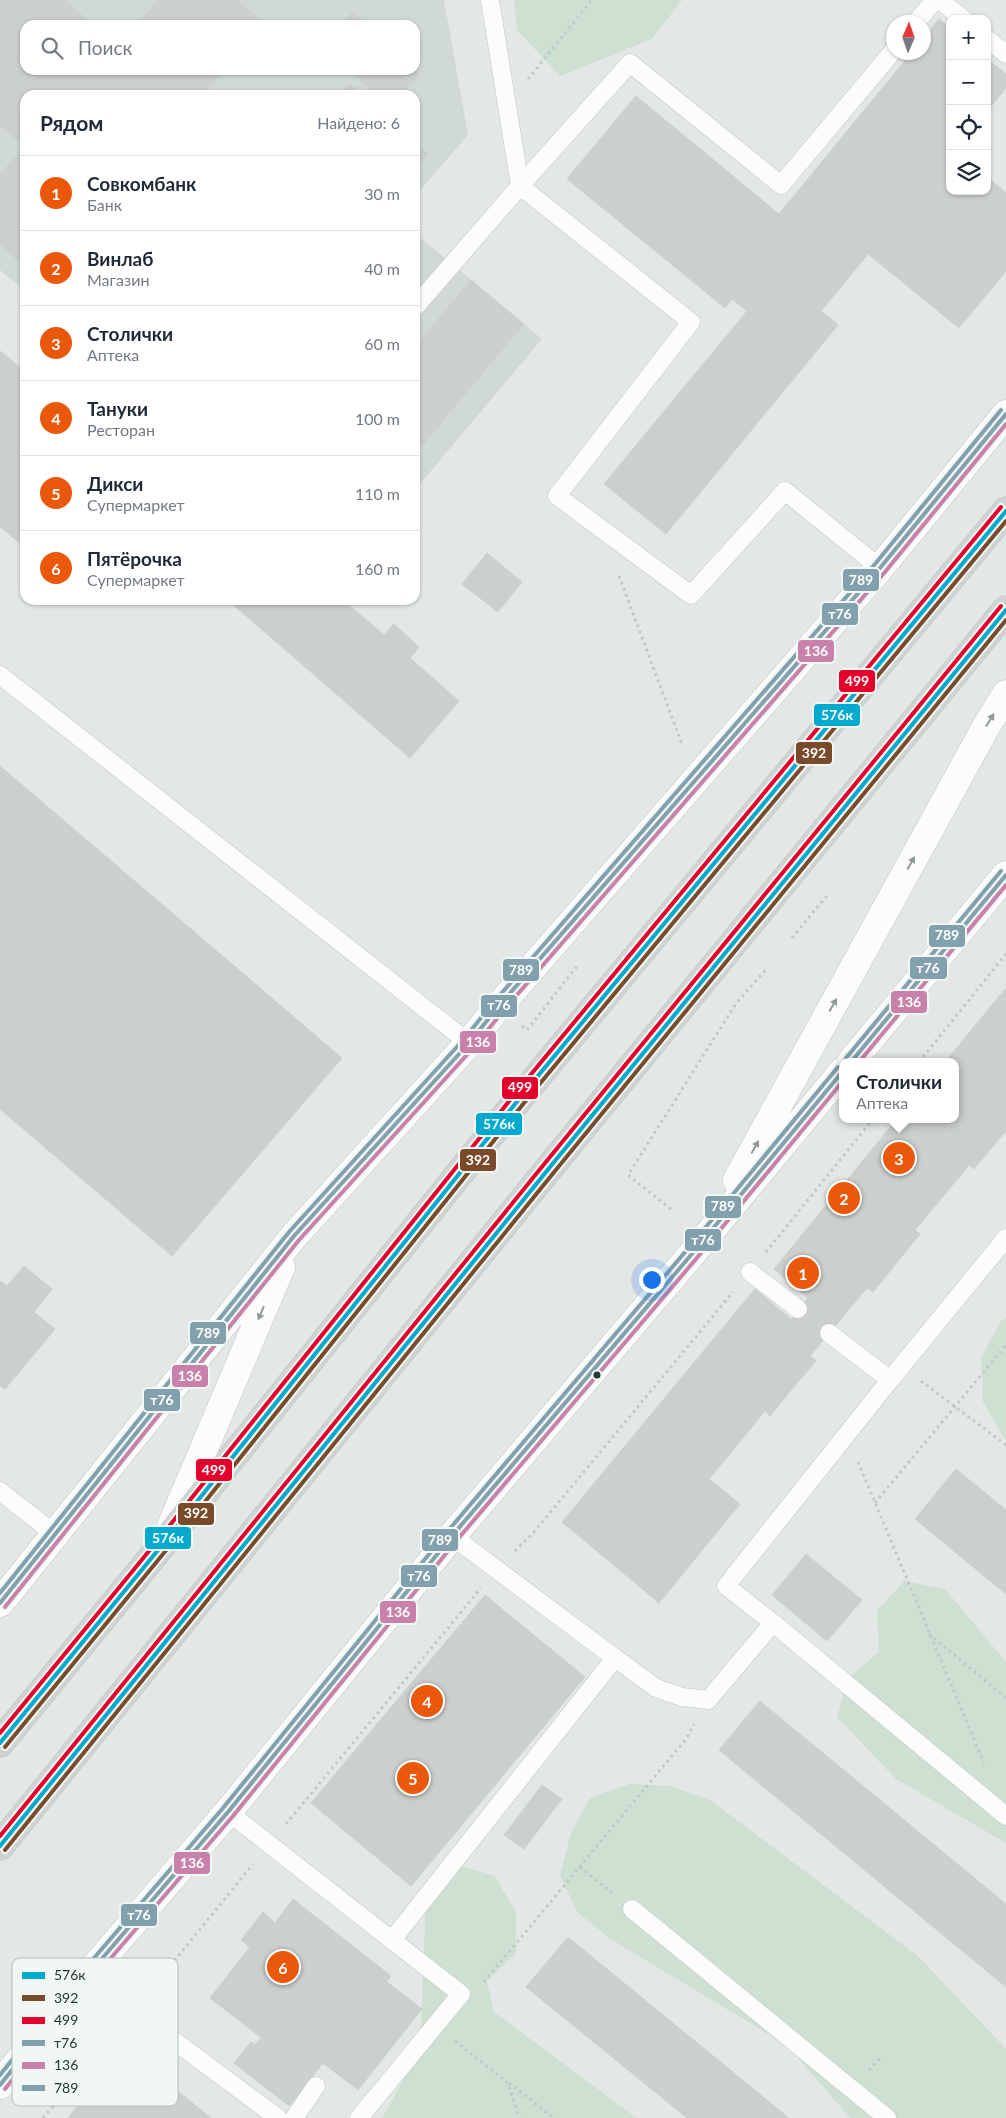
<!DOCTYPE html>
<html lang="ru">
<head>
<meta charset="utf-8">
<style>
	body { margin:0; font-family:Lato,sans-serif; background:#f6f6f7; color:#1f2937 }
	.controls { position:absolute; right:15px; top:15px; display:grid; overflow:hidden; border-radius:10px; box-shadow:0 1px 4px #0004 }
	.controls button { width:45px; height:45px; display:grid; place-items:center; padding:0; border:0; border-bottom:1px solid #e0e1e3; background:#fff; color:#1f2937; font:25px sans-serif }
	.compass { position:absolute; left:886px; top:15px; width:45px; height:45px; border-radius:50%; background:#fff; box-shadow:0 1px 4px #0004; rotate:2deg }
	.you { position:absolute; left:651px; top:1279px; width:18px; height:18px; margin:-12px; border:4px solid #fff; border-radius:50%; background:#1a73e8; box-shadow:0 0 0 8px #1a73e833 }
	.badge { display:grid; place-items:center; width:32px; height:32px; border-radius:50%; background:#ea580c; color:#fff; font-size:16px; font-weight:700 }
	.pin { position:absolute; translate:-50% -50%; border:2px solid #fff; box-shadow:0 1px 5px #0006 }
	.popup { position:absolute; left:839px; top:1058px; width:120px; height:65px; box-sizing:border-box; display:grid; place-content:center; border-radius:10px; background:#fff; filter:drop-shadow(0 1px 4px #0005); font-size:16px; white-space:nowrap; color:#747a83 }
	.popup b { font-size:19px; color:#1f2937 }
	.popup::after { content:''; position:absolute; left:50%; top:100%; margin-left:-10px; border:10px solid transparent; border-top-color:#fff }
	.list { margin:0; padding:0; list-style:none }
	h2 { display:flex; justify-content:space-between; align-items:center; height:65px; margin:0; padding:0 20px; font-size:21px }
	h2 small { font-size:16px; font-weight:400; color:#747a83 }
	.list li { display:grid; grid-template-columns:32px 1fr auto; gap:15px; align-items:center; box-sizing:border-box; height:75px; padding:0 20px; border-top:1px solid #e0e1e3 }
	.list b { display:block; font-size:19px; white-space:nowrap }
	.list p { margin:0; font-size:16px; white-space:nowrap; color:#747a83 }
	.list em { font-size:16px; font-style:normal; color:#747a83 }
	.icon { flex:none; width:28px; height:28px; fill:none; stroke:currentColor; stroke-width:2; stroke-linecap:round; stroke-linejoin:round }
	.map { position:relative; flex:none; width:1006px; height:2118px; overflow:hidden }
	.search { position:absolute; background:#fff; box-shadow:0 1px 4px #0004; left:20px; top:20px; width:400px; height:55px; display:flex; align-items:center; gap:12px; box-sizing:border-box; padding:0 18px; border-radius:15px; color:#747a83; font-size:19px }
	.panel { position:absolute; background:#fff; box-shadow:0 1px 4px #0004; left:20px; top:90px; width:400px; height:515px; border-radius:15px }
	.map>svg:first-child { display:block }
	.built { fill:#d1d9d6; fill-rule:evenodd }
	.green { fill:#cee0d2 }
	.building { fill:#cbcfcd; stroke:#ccd1cf }
	.lines { fill:none; stroke-linecap:round; stroke-linejoin:round }
	.lane-casing { stroke:#c0c5c3; stroke-width:19 }
	.secondary-casing { stroke:#c0c6c3; stroke-width:29 }
	.primary-casing { stroke:#bcc4c2; stroke-width:29 }
	.path { stroke:#c0c8c4; stroke-width:3; stroke-dasharray:2.5 4; stroke-linecap:butt }
	.lane { stroke:#fbfcfb; stroke-width:18 }
	.secondary { stroke:#fbfcfb; stroke-width:28 }
	.primary { stroke:#ced4d2; stroke-width:28 }
	.bus-1-casing { stroke:#f1f7f4; stroke-width:8 }
	.bus-2-casing { stroke:#f1f7f4; stroke-width:8 }
	.bus-3-casing { stroke:#f1f7f4; stroke-width:8 }
	.bus-4-casing { stroke:#f1f7f4; stroke-width:8 }
	.bus-5-casing { stroke:#f1f7f4; stroke-width:8 }
	.bus-6-casing { stroke:#f1f7f4; stroke-width:8 }
	.bus-1 { stroke:#00a9ce; stroke-width:4 }
	.bus-2 { stroke:#7a4b2a; stroke-width:4 }
	.bus-3 { stroke:#e4002b; stroke-width:4 }
	.bus-4 { stroke:#82a1ad; stroke-width:4 }
	.bus-5 { stroke:#c882aa; stroke-width:4 }
	.bus-6 { stroke:#82a1ad; stroke-width:4 }
	.oneway { fill:#8f9a96 }
	.bus-dot { fill:#233932; stroke:#f1f7f4; stroke-width:2 }
	.key { fill:#f1f7f4; stroke:#b3beba; stroke-width:1 }
	.key-label { font-size:14px; fill:#233932 }
	.line-badge { stroke:#f1f7f4; stroke-width:2 }
	.badge-label { font-size:14px; text-anchor:middle; font-weight:bold; fill:#fff }
</style>
</head>
<body>
<div class="map">
<svg width="1006" height="2118" viewBox="0 0 1006 2118">
	<rect width="100%" height="100%" fill="#e3e8e6"/>
	<g class="built">
		<path d="M 0,0 L 444,0 L 468,135 L 415,196 L 415,95 L 25,95 L 25,291 L 0,270 ZM 25,25 L 415,25 L 415,70 L 25,70 Z"/>
		<path d="M 415,233 L 542,339 L 415,490 Z"/>
	</g>
	<g class="green">
		<path d="M 514,0 L 682,0 L 652,39 L 560,76 L 517,30 Z"/>
		<path d="M 1006,1318 L 1006,1441 L 983,1402 L 981,1358 L 1001,1321 Z"/>
		<path d="M 904,1581 L 945,1589 L 1006,1662 L 1006,1843 L 896,1779 L 837,1717 L 848,1678 L 879,1652 L 877,1611 Z"/>
		<path d="M 629,1784 L 670,1786 L 710,1800 L 919,1957 L 1006,2049 L 1006,2118 L 850,2118 L 788,2046 L 609,1938 L 577,1912 L 560,1875 L 571,1833 L 590,1798 Z"/>
		<path d="M 450,1864 L 494,1875 L 516,1912 L 516,1953 L 487,1981 L 494,2012 L 637,2118 L 382,2118 L 420,2050 L 426,1897 Z"/>
	</g>
	<g class="building">
		<path d="M 0,0 L 65,0 L 93,25 L 25,25 L 25,70 L 225,70 L 202,95 L 25,95 L 25,267 L 0,244 L 0,174 L 25,147 L 0,125 Z"/>
		<path d="M 159,0 L 238,0 L 265,25 L 136,25 Z"/>
		<path d="M 353,12 L 367,25 L 340,25 Z"/>
		<path d="M 939,19 L 950,28 L 950,191 L 987,191 L 987,177 L 1006,193 L 1006,271 L 959,328 L 868,254 L 821,311 L 838,325 L 666,534 L 604,484 L 747,311 L 732,299 L 725,308 L 567,179 L 636,96 L 779,214 L 912,52 L 924,52 L 924,38 Z"/>
		<path d="M 987,59 L 1006,74 L 1006,88 L 987,111 Z"/>
		<path d="M 350,70 L 414,70 L 419,75 L 400,95 L 376,95 Z"/>
		<path d="M 350,84 L 363,95 L 340,95 Z"/>
		<path d="M 415,142 L 428,154 L 415,169 Z"/>
		<path d="M 471,280 L 524,324 L 415,454 L 415,347 Z"/>
		<path d="M 0,351 L 25,371 L 25,547 L 0,527 Z"/>
		<path d="M 487,553 L 522,582 L 498,612 L 462,584 Z"/>
		<path d="M 231,600 L 343,600 L 384,635 L 394,624 L 419,647 L 410,658 L 459,701 L 410,758 L 230,602 Z"/>
		<path d="M 0,766 L 342,1058 L 172,1256 L 0,1109 Z"/>
		<path d="M 1006,988 L 1006,1131 L 974,1169 L 969,1165 L 915,1230 L 920,1234 L 873,1292 L 867,1288 L 810,1356 L 816,1361 L 793,1388 L 770,1416 L 765,1411 L 709,1479 L 740,1504 L 659,1603 L 562,1522 L 755,1289 L 791,1319 L 808,1298 L 774,1269 L 897,1119 L 955,1119 L 955,1062 L 945,1062 Z"/>
		<path d="M 24,1266 L 52,1289 L 34,1312 L 55,1329 L 5,1389 L 0,1385 L 0,1281 L 7,1286 Z"/>
		<path d="M 956,1469 L 1006,1510 L 1006,1594 L 915,1519 Z"/>
		<path d="M 806,1554 L 862,1600 L 827,1641 L 772,1595 Z"/>
		<path d="M 485,1595 L 585,1677 L 411,1886 L 311,1803 Z"/>
		<path d="M 760,1701 L 1006,1904 L 1006,1987 L 719,1750 Z"/>
		<path d="M 542,1785 L 562,1799 L 524,1849 L 504,1835 Z"/>
		<path d="M 293,1899 L 391,1976 L 312,2077 L 210,1998 L 250,1947 L 241,1940 L 263,1912 L 275,1923 Z"/>
		<path d="M 568,1937 L 607,1969 L 789,2118 L 687,2118 L 526,1987 Z"/>
		<path d="M 387,1982 L 422,2009 L 358,2090 L 323,2063 Z"/>
		<path d="M 261,2038 L 312,2077 L 289,2106 L 234,2063 L 251,2042 L 255,2045 Z"/>
		<path d="M 125,2048 L 201,2110 L 211,2118 L 68,2118 Z"/>
	</g>
	<g class="lines">
		<g class="lane-casing">
			<g id="lane">
				<path d="M 940,0 L 963,19"/>
				<path d="M 916,22 L 935,0"/>
				<path d="M 987,39 L 1006,54"/>
				<path d="M 415,307 L 520,186 L 490,0"/>
				<path d="M 880,568 L 785,491 L 691,595 L 557,496 L 691,322 L 520,186 L 630,63 L 781,185 L 894,50"/>
				<path d="M 0,675 L 469,1043"/>
				<path d="M 750,1272 L 798,1309"/>
				<path d="M 829,1333 L 890,1380 L 1006,1238"/>
				<path d="M 0,1491 L 56,1535"/>
				<path d="M 452,1536 L 615,1658"/>
				<path d="M 773,1623 L 1006,1816"/>
				<path d="M 228,1812 L 461,1994 L 359,2118"/>
				<path d="M 632,1909 L 887,2118"/>
				<path d="M 392,1940 L 615,1658 L 656,1688 L 682,1697 L 708,1700 L 773,1623 L 726,1586 L 890,1380"/>
				<path d="M 87,1976 L 278,2118"/>
				<path d="M 294,2118 L 316,2086"/>
			</g>
		</g>
		<g class="secondary-casing">
			<g id="secondary">
				<path d="M 851,1062 L 1006,875"/>
				<path d="M 737,1180 L 987,725 L 1006,694"/>
				<path d="M 169,1531 L 281,1267"/>
				<path d="M 0,1603 L 294,1236 L 469,1043 L 498,1007 L 880,568 L 1006,414"/>
				<path d="M 0,2085 L 87,1976 L 228,1812 L 452,1536 L 691,1255 L 843,1071"/>
			</g>
		</g>
		<g class="primary-casing">
			<g id="primary">
				<path d="M 0,1743 L 163,1544 L 523,1094 L 1006,511"/>
				<path d="M 0,1846 L 550,1167 L 1006,610"/>
			</g>
		</g>
		<g class="path">
			<path d="M 528,79 L 592,0"/>
			<path d="M 619,576 L 682,744"/>
			<path d="M 792,938 L 829,893"/>
			<path d="M 522,1026 L 527,1030 L 578,965"/>
			<path d="M 919,1062 L 1006,954"/>
			<path d="M 671,1209 L 628,1175 L 735,1005 L 767,968"/>
			<path d="M 766,1252 L 873,1119"/>
			<path d="M 921,1381 L 1006,1445"/>
			<path d="M 858,1462 L 984,1763"/>
			<path d="M 875,1503 L 1006,1345"/>
			<path d="M 515,1551 L 534,1532 L 733,1292"/>
			<path d="M 929,1634 L 1006,1698"/>
			<path d="M 286,1824 L 481,1588"/>
			<path d="M 580,1867 L 612,1893"/>
			<path d="M 484,1982 L 686,1739 L 694,1724"/>
			<path d="M 150,1991 L 253,1864"/>
			<path d="M 455,2041 L 508,2083 L 519,2118"/>
			<path d="M 869,2070 L 881,2057"/>
			<path d="M 509,2083 L 554,2118"/>
			<path d="M 43,2118 L 117,2031"/>
		</g>
		<use href="#lane" class="lane"/>
		<use href="#secondary" class="secondary"/>
		<use href="#primary" class="primary"/>
		<g class="bus-1-casing">
			<g id="bus-1">
				<path d="M 0,1743 L 163,1544 L 523,1094 L 1006,511"/>
				<path d="M 0,1846 L 550,1167 L 1006,610"/>
			</g>
		</g>
		<g class="bus-2-casing">
			<g id="bus-2">
				<path d="M 5,1747 L 168,1548 L 528,1098 L 1006,521"/>
				<path d="M 5,1850 L 555,1171 L 1006,620"/>
			</g>
		</g>
		<g class="bus-3-casing">
			<g id="bus-3">
				<path d="M 0,1733 L 158,1540 L 518,1090 L 1001,507"/>
				<path d="M 0,1836 L 545,1163 L 1001,606"/>
			</g>
		</g>
		<g class="bus-4-casing">
			<g id="bus-4">
				<path d="M 851,1062 L 1006,875"/>
				<path d="M 0,1603 L 294,1236 L 469,1043 L 498,1007 L 880,568 L 1006,414"/>
				<path d="M 0,2085 L 87,1976 L 228,1812 L 452,1536 L 691,1255 L 843,1071"/>
			</g>
		</g>
		<g class="bus-5-casing">
			<g id="bus-5">
				<path d="M 859,1062 L 1006,885"/>
				<path d="M 5,1607 L 299,1240 L 474,1047 L 503,1011 L 885,572 L 1006,424"/>
				<path d="M 5,2089 L 92,1980 L 233,1816 L 457,1540 L 696,1259 L 843,1081"/>
			</g>
		</g>
		<g class="bus-6-casing">
			<g id="bus-6">
				<path d="M 846,1058 L 1001,871"/>
				<path d="M 0,1593 L 289,1232 L 464,1039 L 493,1003 L 875,564 L 1001,410"/>
				<path d="M 0,2075 L 82,1972 L 223,1808 L 447,1532 L 686,1251 L 838,1067"/>
			</g>
		</g>
		<use href="#bus-1" class="bus-1"/>
		<use href="#bus-2" class="bus-2"/>
		<use href="#bus-3" class="bus-3"/>
		<use href="#bus-4" class="bus-4"/>
		<use href="#bus-5" class="bus-5"/>
		<use href="#bus-6" class="bus-6"/>
	</g>
	<defs><path id="oneway-solid" d="M-6-.8H1V-3.2L6.5 0L1 3.2V.8H-6Z" transform="scale(1.25)"/></defs>
	<g class="oneway">
		<use href="#oneway-solid" transform="translate(990 720) rotate(-58)"/>
		<use href="#oneway-solid" transform="translate(911 863) rotate(-61)"/>
		<use href="#oneway-solid" transform="translate(833 1005) rotate(-61)"/>
		<use href="#oneway-solid" transform="translate(755 1147) rotate(-61)"/>
		<use href="#oneway-solid" transform="translate(261 1313) rotate(113)"/>
	</g>
	<circle class="bus-dot" cx="597" cy="1375" r="4.5"/>
	<rect x="12" y="1958" width="166" height="148" rx="8" class="key"/>
	<rect x="22" y="1972" width="23" height="7" fill="#00a9ce"/>
	<rect x="22" y="1995" width="23" height="6" fill="#7a4b2a"/>
	<rect x="22" y="2017" width="23" height="7" fill="#e4002b"/>
	<rect x="22" y="2040" width="23" height="6" fill="#82a1ad"/>
	<rect x="22" y="2062" width="23" height="7" fill="#c882aa"/>
	<rect x="22" y="2085" width="23" height="6" fill="#82a1ad"/>
	<g class="key-label">
		<text x="54" y="1980">576к</text>
		<text x="54" y="2003">392</text>
		<text x="54" y="2025">499</text>
		<text x="54" y="2048">т76</text>
		<text x="54" y="2070">136</text>
		<text x="54" y="2093">789</text>
	</g>
	<g class="line-badge">
		<rect x="842" y="568" width="38" height="24" rx="5" fill="#82a1ad"/>
		<rect x="821" y="602" width="38" height="24" rx="5" fill="#82a1ad"/>
		<rect x="797" y="639" width="38" height="24" rx="5" fill="#c882aa"/>
		<rect x="838" y="669" width="38" height="24" rx="5" fill="#e4002b"/>
		<rect x="813" y="703" width="48" height="24" rx="5" fill="#00a9ce"/>
		<rect x="795" y="741" width="38" height="24" rx="5" fill="#7a4b2a"/>
		<rect x="928" y="924" width="38" height="24" rx="5" fill="#82a1ad"/>
		<rect x="909" y="956" width="39" height="24" rx="5" fill="#82a1ad"/>
		<rect x="502" y="958" width="38" height="24" rx="5" fill="#82a1ad"/>
		<rect x="890" y="990" width="38" height="24" rx="5" fill="#c882aa"/>
		<rect x="480" y="994" width="38" height="24" rx="5" fill="#82a1ad"/>
		<rect x="459" y="1030" width="38" height="24" rx="5" fill="#c882aa"/>
		<rect x="501" y="1076" width="38" height="24" rx="5" fill="#e4002b"/>
		<rect x="475" y="1112" width="48" height="24" rx="5" fill="#00a9ce"/>
		<rect x="459" y="1148" width="38" height="24" rx="5" fill="#7a4b2a"/>
		<rect x="704" y="1195" width="38" height="24" rx="5" fill="#82a1ad"/>
		<rect x="684" y="1228" width="38" height="24" rx="5" fill="#82a1ad"/>
		<rect x="189" y="1321" width="38" height="24" rx="5" fill="#82a1ad"/>
		<rect x="171" y="1364" width="38" height="24" rx="5" fill="#c882aa"/>
		<rect x="143" y="1388" width="38" height="24" rx="5" fill="#82a1ad"/>
		<rect x="195" y="1458" width="38" height="24" rx="5" fill="#e4002b"/>
		<rect x="177" y="1502" width="38" height="24" rx="5" fill="#7a4b2a"/>
		<rect x="144" y="1526" width="48" height="24" rx="5" fill="#00a9ce"/>
		<rect x="421" y="1528" width="38" height="24" rx="5" fill="#82a1ad"/>
		<rect x="400" y="1564" width="38" height="24" rx="5" fill="#82a1ad"/>
		<rect x="379" y="1600" width="38" height="24" rx="5" fill="#c882aa"/>
		<rect x="173" y="1851" width="38" height="24" rx="5" fill="#c882aa"/>
		<rect x="120" y="1903" width="38" height="24" rx="5" fill="#82a1ad"/>
	</g>
	<g class="badge-label">
		<text x="861" y="585">789</text>
		<text x="840" y="619">т76</text>
		<text x="816" y="656">136</text>
		<text x="857" y="686">499</text>
		<text x="837" y="720">576к</text>
		<text x="814" y="758">392</text>
		<text x="947" y="940">789</text>
		<text x="928" y="973">т76</text>
		<text x="521" y="975">789</text>
		<text x="909" y="1007">136</text>
		<text x="499" y="1010">т76</text>
		<text x="478" y="1047">136</text>
		<text x="520" y="1092">499</text>
		<text x="499" y="1129">576к</text>
		<text x="478" y="1165">392</text>
		<text x="723" y="1211">789</text>
		<text x="703" y="1245">т76</text>
		<text x="208" y="1338">789</text>
		<text x="190" y="1381">136</text>
		<text x="162" y="1405">т76</text>
		<text x="214" y="1475">499</text>
		<text x="196" y="1518">392</text>
		<text x="168" y="1543">576к</text>
		<text x="440" y="1545">789</text>
		<text x="419" y="1581">т76</text>
		<text x="398" y="1617">136</text>
		<text x="192" y="1868">136</text>
		<text x="139" y="1920">т76</text>
	</g>
</svg>
<div class="controls">
<button>+</button>
<button>−</button>
<button><svg class="icon" aria-label="locate" viewBox="0 0 24 24"><circle cx="12" cy="12" r="6"/><path d="M12 2v4M12 18v4M2 12h4M18 12h4"/></svg></button>
<button><svg class="icon" aria-label="layers" viewBox="0 0 24 24"><path d="M12 4l9 5-9 5-9-5zM3 14l9 5 9-5"/></svg></button>
</div>
<svg class="compass" viewBox="-18 -18 36 36"><path d="M0-13l5 13h-10z" fill="#e53935"/><path d="M0 13l5-13h-10z" fill="#747a83"/></svg>
<div class="you"></div>
<div class="pin badge" style="left:803px;top:1273px">1</div>
<div class="pin badge" style="left:844px;top:1198px">2</div>
<div class="pin badge" style="left:899px;top:1158px">3</div>
<div class="popup"><b>Столички</b>Аптека</div>
<div class="pin badge" style="left:427px;top:1701px">4</div>
<div class="pin badge" style="left:413px;top:1778px">5</div>
<div class="pin badge" style="left:283px;top:1967px">6</div>
<div class="search"><svg class="icon" aria-label="search" viewBox="0 0 24 24"><circle cx="10" cy="10" r="6"/><path d="M15 15l6 6"/></svg>Поиск</div>
<section class="panel">
<h2>Рядом<small>Найдено: 6</small></h2>
<ul class="list">
<li><span class="badge">1</span><div><b>Совкомбанк</b><p>Банк</p></div><em>30 m</em></li>
<li><span class="badge">2</span><div><b>Винлаб</b><p>Магазин</p></div><em>40 m</em></li>
<li><span class="badge">3</span><div><b>Столички</b><p>Аптека</p></div><em>60 m</em></li>
<li><span class="badge">4</span><div><b>Тануки</b><p>Ресторан</p></div><em>100 m</em></li>
<li><span class="badge">5</span><div><b>Дикси</b><p>Супермаркет</p></div><em>110 m</em></li>
<li><span class="badge">6</span><div><b>Пятёрочка</b><p>Супермаркет</p></div><em>160 m</em></li>
</ul>
</section>
</div>
</body>
</html>
